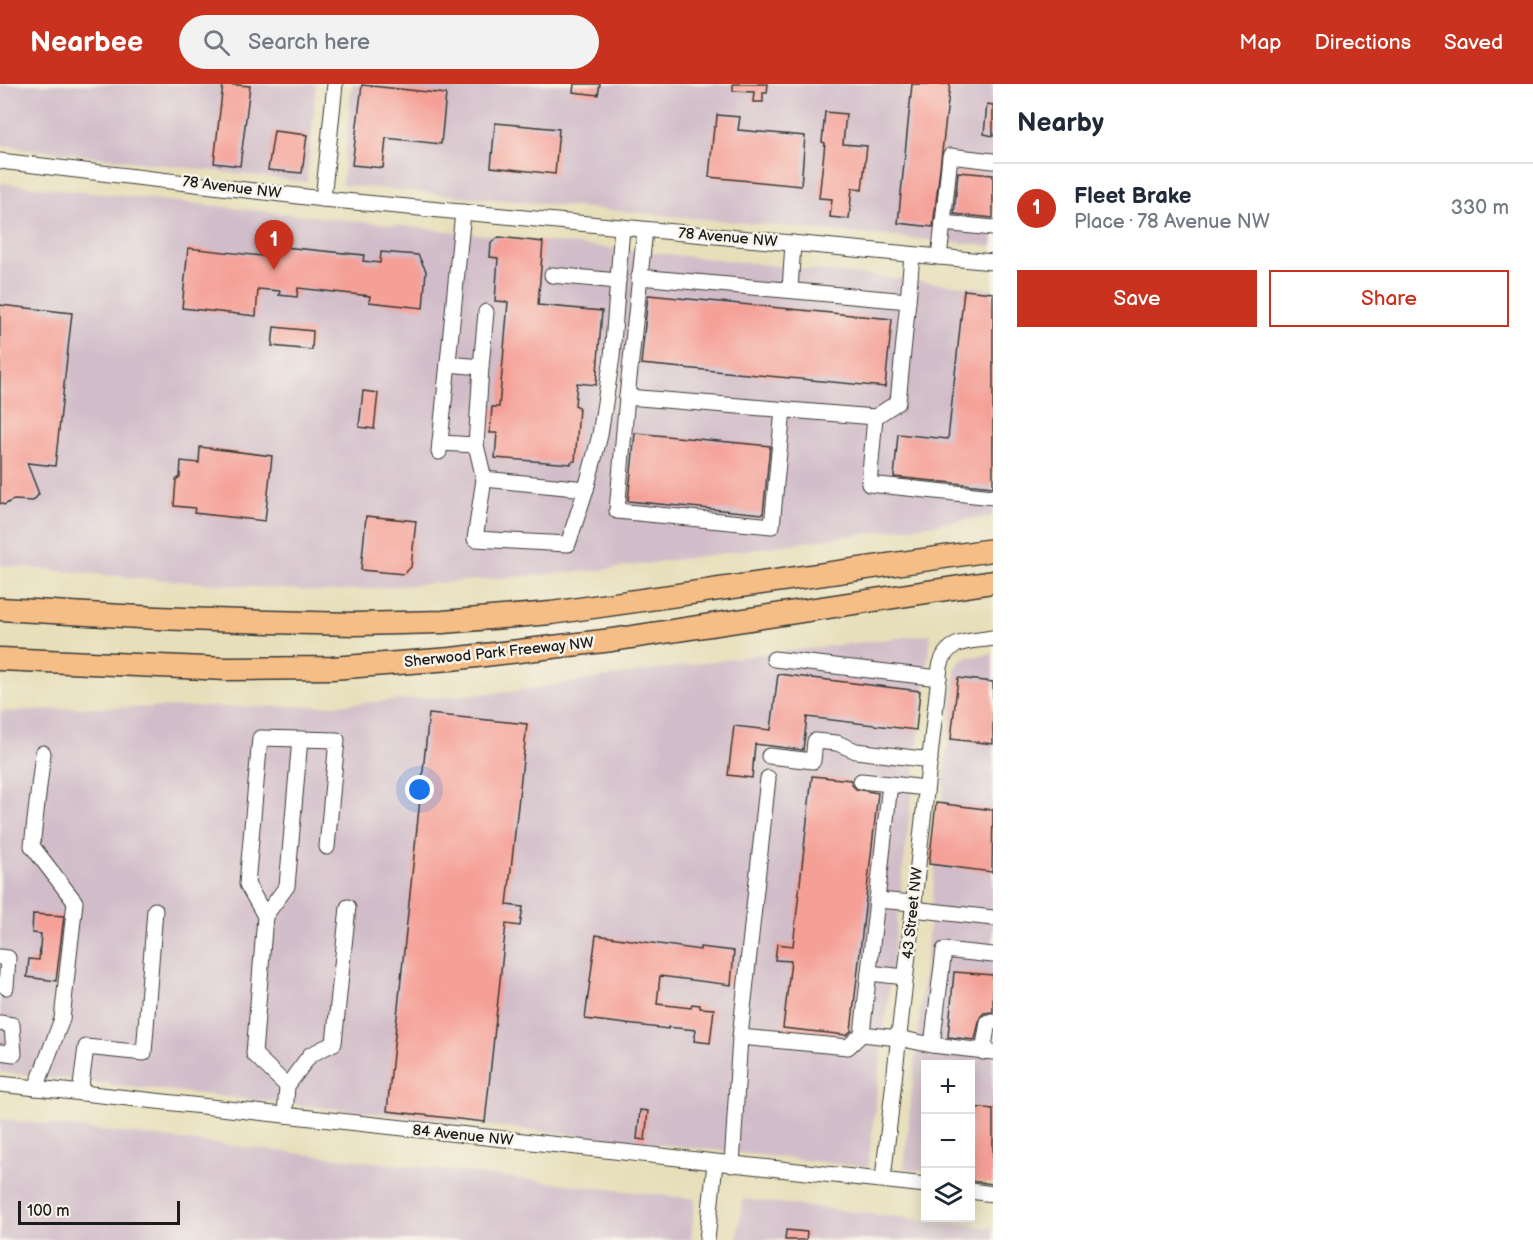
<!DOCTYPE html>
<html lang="en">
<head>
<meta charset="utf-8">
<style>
	body { margin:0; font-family:"Balsamiq Sans",sans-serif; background:#f2f2f3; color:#1f2937 }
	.controls { position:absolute; right:18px; bottom:18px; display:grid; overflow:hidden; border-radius:0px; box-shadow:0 3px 15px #0003 }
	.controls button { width:54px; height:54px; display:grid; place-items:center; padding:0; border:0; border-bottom:2px solid #e0e1e3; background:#fff; color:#1f2937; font:30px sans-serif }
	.scale { position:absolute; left:18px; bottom:15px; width:162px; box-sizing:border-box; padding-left:6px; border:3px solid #1c1c1c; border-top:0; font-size:16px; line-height:21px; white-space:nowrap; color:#1c1c1c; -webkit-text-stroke:4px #f7f3e8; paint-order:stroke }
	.you { position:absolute; left:420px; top:706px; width:21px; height:21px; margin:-15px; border:4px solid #fff; border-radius:50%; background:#1a73e8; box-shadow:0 0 0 9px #1a73e833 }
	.badge { display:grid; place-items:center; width:39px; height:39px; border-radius:50%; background:#c8321e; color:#fff; font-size:20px; font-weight:700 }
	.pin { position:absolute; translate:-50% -50px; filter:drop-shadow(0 2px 3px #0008) }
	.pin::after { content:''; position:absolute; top:32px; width:21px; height:18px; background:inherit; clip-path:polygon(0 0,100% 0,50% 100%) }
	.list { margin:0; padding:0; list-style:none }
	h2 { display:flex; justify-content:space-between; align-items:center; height:78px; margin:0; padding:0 24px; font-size:26px }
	h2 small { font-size:20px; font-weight:400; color:#747a83 }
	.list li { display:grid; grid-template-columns:39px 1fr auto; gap:18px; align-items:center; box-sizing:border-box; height:90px; padding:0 24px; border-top:2px solid #e0e1e3 }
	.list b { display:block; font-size:22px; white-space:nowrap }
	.list p { margin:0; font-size:20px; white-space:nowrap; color:#747a83 }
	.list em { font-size:20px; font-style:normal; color:#747a83 }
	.actions { display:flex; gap:12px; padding:18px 24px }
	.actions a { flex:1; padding:14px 0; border:2px solid #c8321e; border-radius:0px; text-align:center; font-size:21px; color:#c8321e }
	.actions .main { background:#c8321e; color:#fff }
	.icon { flex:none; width:33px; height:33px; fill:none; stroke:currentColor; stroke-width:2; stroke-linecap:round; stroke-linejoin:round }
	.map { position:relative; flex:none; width:993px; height:1156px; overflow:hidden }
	header { display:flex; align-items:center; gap:36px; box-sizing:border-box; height:84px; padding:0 30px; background:#c8321e; color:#fff }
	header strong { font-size:28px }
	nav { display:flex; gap:33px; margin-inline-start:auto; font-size:21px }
	.search { width:420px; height:54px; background:#f2f2f3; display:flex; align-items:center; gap:15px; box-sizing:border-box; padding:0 21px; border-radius:33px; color:#747a83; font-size:22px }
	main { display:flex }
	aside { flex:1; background:#fff }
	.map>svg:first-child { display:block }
	.industrial { fill:#d1bdc9 }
	.building { fill:#f5a097 }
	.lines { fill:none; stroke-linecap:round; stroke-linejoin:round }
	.minor-casing { stroke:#3a3934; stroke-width:17 }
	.highway-casing { stroke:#3a3934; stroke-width:25 }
	.minor { stroke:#fff; stroke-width:15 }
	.highway { stroke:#f6be87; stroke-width:22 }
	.labels { text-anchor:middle; stroke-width:5; stroke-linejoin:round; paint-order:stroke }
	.street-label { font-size:15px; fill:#1c1c1c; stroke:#f7f3e8 }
</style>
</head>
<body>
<header>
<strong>Nearbee</strong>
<div class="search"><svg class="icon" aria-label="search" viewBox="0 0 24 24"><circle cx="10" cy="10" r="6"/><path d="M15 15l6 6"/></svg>Search here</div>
<nav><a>Map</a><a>Directions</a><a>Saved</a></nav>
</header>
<main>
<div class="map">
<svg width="993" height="1156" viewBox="0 0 993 1156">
	<rect width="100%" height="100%" fill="#f7f3e8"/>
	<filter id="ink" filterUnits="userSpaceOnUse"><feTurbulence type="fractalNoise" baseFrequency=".0167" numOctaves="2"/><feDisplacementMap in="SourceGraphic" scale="12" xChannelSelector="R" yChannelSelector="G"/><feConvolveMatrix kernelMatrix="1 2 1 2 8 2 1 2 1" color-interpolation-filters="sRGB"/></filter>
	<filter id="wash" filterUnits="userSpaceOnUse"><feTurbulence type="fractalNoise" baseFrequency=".008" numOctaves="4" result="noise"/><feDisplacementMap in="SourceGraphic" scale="24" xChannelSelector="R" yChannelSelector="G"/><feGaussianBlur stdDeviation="1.35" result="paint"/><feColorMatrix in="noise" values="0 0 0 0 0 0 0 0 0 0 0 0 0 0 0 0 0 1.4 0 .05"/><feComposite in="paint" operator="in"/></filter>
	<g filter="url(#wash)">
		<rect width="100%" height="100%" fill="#e7dfba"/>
		<g class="industrial">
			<path d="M 0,0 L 316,0 L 307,98 L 0,61 Z"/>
			<path d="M 352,0 L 993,0 L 993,162 L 342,101 Z"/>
			<path d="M 0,99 L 993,205 L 993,432 L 601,486 L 324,508 L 126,493 L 0,481 Z"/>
			<path d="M 931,550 L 868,1083 L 0,988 L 0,628 L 69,624 L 320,622 L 508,608 L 762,570 Z"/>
			<path d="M 993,570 L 993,1095 L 971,1092 L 970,980 L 926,980 L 925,1087 L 904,1084 L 956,583 L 963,574 Z"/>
			<path d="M 0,1035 L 695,1115 L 691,1156 L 0,1156 Z"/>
			<path d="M 743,1115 L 993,1144 L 993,1156 L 737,1156 Z"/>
		</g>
		<g id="blocks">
			<g class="building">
				<path d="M 223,0 L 250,2 L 240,82 L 214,79 Z"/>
				<path d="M 574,0 L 600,0 L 598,11 L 573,8 Z"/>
				<path d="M 733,0 L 768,0 L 767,9 L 763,9 L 763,18 L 753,18 L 754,8 L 733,7 Z"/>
				<path d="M 912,0 L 950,0 L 933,143 L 898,139 Z"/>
				<path d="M 362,1 L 446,10 L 441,60 L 386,54 L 383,84 L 352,81 Z"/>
				<path d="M 987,20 L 993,21 L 993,52 L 984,50 Z"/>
				<path d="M 825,28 L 846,30 L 843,60 L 867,62 L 862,106 L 852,104 L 849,135 L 830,133 L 832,115 L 819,114 L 825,59 L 822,58 Z"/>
				<path d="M 717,31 L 740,33 L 738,46 L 805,52 L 801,102 L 709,93 L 714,43 L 716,43 Z"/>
				<path d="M 495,39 L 559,45 L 555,90 L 491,83 Z"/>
				<path d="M 274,47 L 307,51 L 302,89 L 268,86 Z"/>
				<path d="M 958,88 L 993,91 L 993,134 L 954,130 Z"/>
				<path d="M 499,153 L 543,158 L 538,221 L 602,227 L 596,301 L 577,299 L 575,321 L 579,323 L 577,353 L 575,377 L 571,378 L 571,380 L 495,374 L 497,349 L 490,349 L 492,323 L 499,323 L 508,218 L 495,217 L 498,174 L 490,173 L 491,159 Z"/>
				<path d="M 263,161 L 364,171 L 363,177 L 380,179 L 381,168 L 418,171 L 426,187 L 423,224 L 369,218 L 370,212 L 298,204 L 297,213 L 279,211 L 280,207 L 258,205 L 256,232 L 182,224 L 188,164 L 262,172 Z"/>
				<path d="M 964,206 L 993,209 L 993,403 L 894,393 L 898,350 L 948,355 Z"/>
				<path d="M 648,211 L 892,235 L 885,303 L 641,280 Z"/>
				<path d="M 0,221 L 72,229 L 55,382 L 27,379 L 39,410 L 33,417 L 13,416 L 4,421 L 0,419 Z"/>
				<path d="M 274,243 L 313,247 L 312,266 L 272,262 Z"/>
				<path d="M 363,307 L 378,309 L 374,345 L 359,343 Z"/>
				<path d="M 635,349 L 770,362 L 763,430 L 628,417 Z"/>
				<path d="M 200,363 L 272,372 L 265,437 L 194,429 L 195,424 L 174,422 L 176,396 L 180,393 L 181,377 L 199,379 Z"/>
				<path d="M 366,432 L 416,437 L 411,483 L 404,490 L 361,486 Z"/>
				<path d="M 778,590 L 920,607 L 916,646 L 807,633 L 803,666 L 755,660 L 752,694 L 728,691 L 734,642 L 771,646 Z"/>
				<path d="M 958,594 L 993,598 L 993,660 L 951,655 Z"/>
				<path d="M 429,630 L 527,640 L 507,821 L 523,823 L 520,842 L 506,840 L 485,1038 L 387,1027 Z"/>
				<path d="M 812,692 L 851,696 L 852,701 L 856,705 L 878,709 L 851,947 L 846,951 L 783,944 L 791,877 L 775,876 L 777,860 L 793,862 Z"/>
				<path d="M 936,719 L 993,726 L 992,788 L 929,780 Z"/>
				<path d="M 33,830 L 64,832 L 56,897 L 27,893 L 29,875 L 39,876 L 41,850 L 32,849 Z"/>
				<path d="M 596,851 L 700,866 L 700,863 L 734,867 L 731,901 L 660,892 L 657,920 L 691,924 L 692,920 L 700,921 L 700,924 L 714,925 L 710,959 L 694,957 L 696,946 L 668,943 L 668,945 L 585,935 Z"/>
				<path d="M 954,888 L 993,891 L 993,928 L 984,929 L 980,933 L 975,956 L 948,953 Z"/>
				<path d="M 970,1023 L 993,1025 L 993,1100 L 970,1097 Z"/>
				<path d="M 640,1026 L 648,1027 L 645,1056 L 637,1055 Z"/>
				<path d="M 786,1146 L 807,1148 L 806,1156 L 785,1156 Z"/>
			</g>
		</g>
	</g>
	<g filter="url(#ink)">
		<use href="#blocks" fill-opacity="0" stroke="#3a3934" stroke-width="1.5"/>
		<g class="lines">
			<g class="minor-casing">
				<g id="minor">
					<path d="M 0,77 L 323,115 L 993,178"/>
					<path d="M 323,115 L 335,0"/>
					<path d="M 943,139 L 950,72 L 993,77"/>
					<path d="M 939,173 L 943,139 L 993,144"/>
					<path d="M 552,191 L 618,197"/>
					<path d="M 639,193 L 908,217 L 898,318 L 875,333"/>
					<path d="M 790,206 L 793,159"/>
					<path d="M 908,217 L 912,171"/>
					<path d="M 448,280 L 481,283 L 486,228"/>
					<path d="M 627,313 L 645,146"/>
					<path d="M 783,326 L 772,442 L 617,427 L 627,313 L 875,333 L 869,400 L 993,413"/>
					<path d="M 440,359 L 476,361 L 481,283"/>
					<path d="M 476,361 L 484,395 L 586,405 L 600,351 L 612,273 L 622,143"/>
					<path d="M 439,368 L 463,128"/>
					<path d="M 484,395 L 475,455 L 568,460 L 586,405"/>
					<path d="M 774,575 L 939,594"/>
					<path d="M 769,672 L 813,677 L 815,657 L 837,659 L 856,667 L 930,676"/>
					<path d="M 861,697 L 890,700"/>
					<path d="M 926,704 L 890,700 L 862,950 L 898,954 L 932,961 L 944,866 L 993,871"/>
					<path d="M 877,816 L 914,819"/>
					<path d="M 913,825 L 993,834"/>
					<path d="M 265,832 L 287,802 L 300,655"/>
					<path d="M 0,873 L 8,874 L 6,903"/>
					<path d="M 869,889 L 905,893"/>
					<path d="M 0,939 L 12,941 L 14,970 L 0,968"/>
					<path d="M 740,953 L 768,694"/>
					<path d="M 932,961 L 993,968"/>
					<path d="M 983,968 L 988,938 L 993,938"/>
					<path d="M 0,1000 L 926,1101"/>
					<path d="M 287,1002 L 254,970 L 265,832 L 247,800 L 260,654 L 337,656 L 327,763"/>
					<path d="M 36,1004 L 62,935 L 75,818 L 32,762 L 43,669"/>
					<path d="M 80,1009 L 86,963 L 144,969 L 155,826"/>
					<path d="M 285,1031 L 287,1002 L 310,971 L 334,959 L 348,823"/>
					<path d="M 732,1081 L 740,953 L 848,963 L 862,950"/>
					<path d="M 883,1095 L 940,583 C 946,555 969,558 993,554"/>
					<path d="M 970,1107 L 993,1110"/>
					<path d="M 707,1156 L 715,1079"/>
				</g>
			</g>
			<g class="highway-casing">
				<g id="highway">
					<path d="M 0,525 L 157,534 L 269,538 L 355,540 L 443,538 L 551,529 L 993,466"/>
					<path d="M 0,575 L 227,585 L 332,584 L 451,575 L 612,556 L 993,498"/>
				</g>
			</g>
			<use href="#minor" class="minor"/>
			<use href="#highway" class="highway"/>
		</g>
	</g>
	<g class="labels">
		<g class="street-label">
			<text transform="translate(232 103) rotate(7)" y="5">78 Avenue NW</text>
			<text transform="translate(728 153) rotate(5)" y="5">78 Avenue NW</text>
			<text transform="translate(499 568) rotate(-6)" y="5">Sherwood Park Freeway NW</text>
			<text transform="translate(912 829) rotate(-84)" y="5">43 Street NW</text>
			<text transform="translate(463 1051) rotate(6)" y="5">84 Avenue NW</text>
		</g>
	</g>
</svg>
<div class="controls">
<button>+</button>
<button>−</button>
<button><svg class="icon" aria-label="layers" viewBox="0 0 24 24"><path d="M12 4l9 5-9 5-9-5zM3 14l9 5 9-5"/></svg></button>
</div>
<div class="scale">100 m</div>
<div class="you"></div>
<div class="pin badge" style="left:274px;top:186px">1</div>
</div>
<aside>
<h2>Nearby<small></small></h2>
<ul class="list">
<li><span class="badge">1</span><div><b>Fleet Brake</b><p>Place · 78 Avenue NW</p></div><em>330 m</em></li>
</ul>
<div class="actions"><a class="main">Save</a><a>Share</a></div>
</aside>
</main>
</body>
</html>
